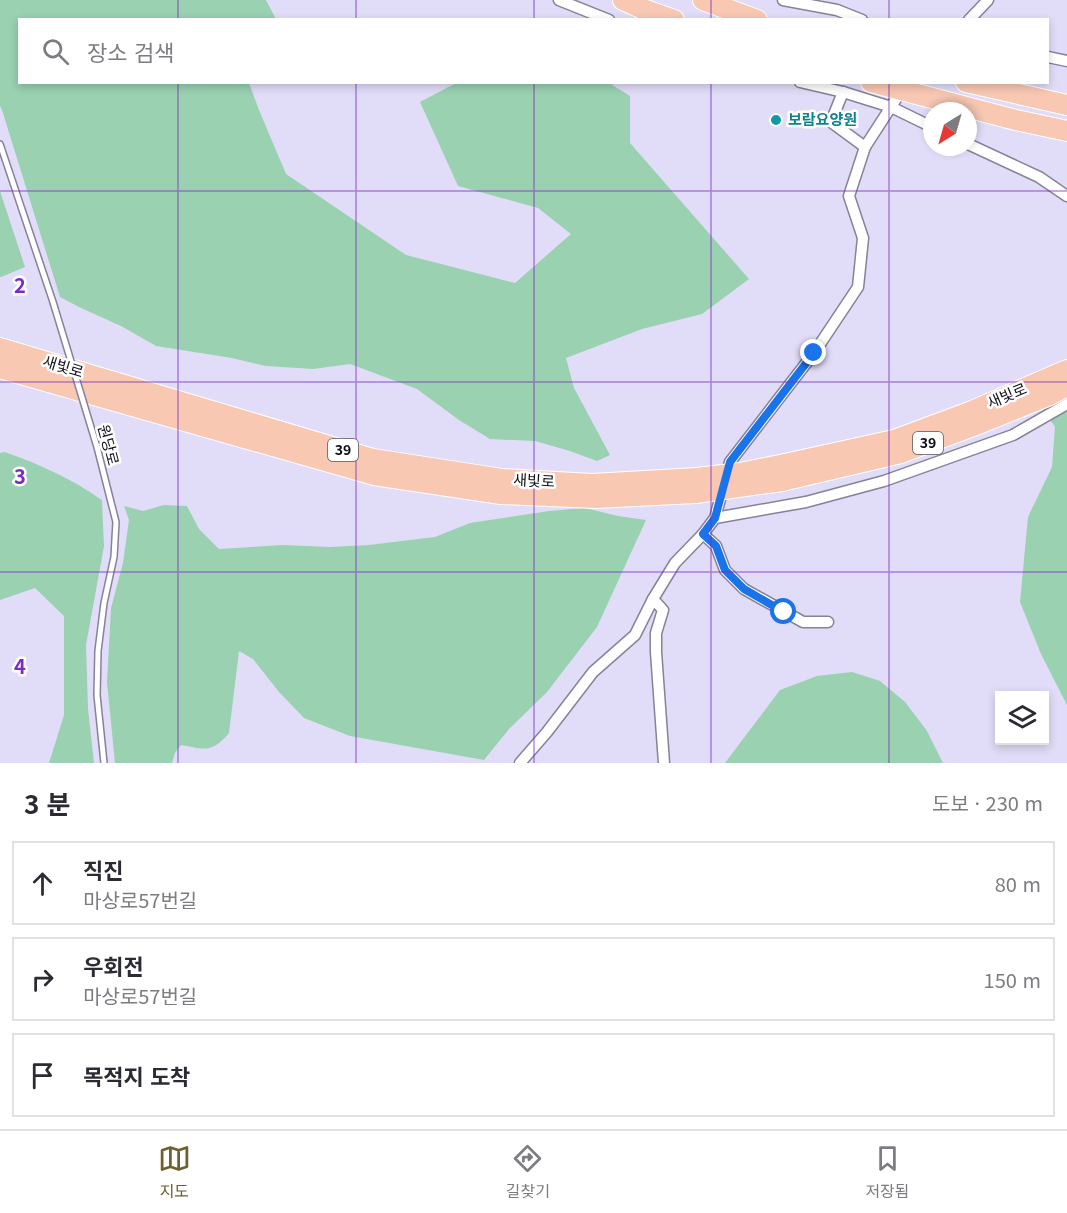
<!DOCTYPE html>
<html lang="ko">
<head>
<meta charset="utf-8">
<style>
	body { margin:0; font-family:Georgia,"Noto Sans KR",serif; background:#f7f7f7; color:#2b2b33 }
	.controls { position:absolute; right:18px; bottom:18px; display:grid; overflow:hidden; border-radius:0px; box-shadow:0 3px 9px #0003 }
	.controls button { width:54px; height:54px; display:grid; place-items:center; padding:0; border:0; border-bottom:2px solid #e1e1e2; background:#fff; color:#2b2b33; font:30px sans-serif }
	.compass { position:absolute; left:923px; top:102px; width:54px; height:54px; border-radius:50%; background:#fff; box-shadow:0 3px 9px #0003; rotate:217deg }
	.stop { position:absolute; width:18px; height:18px; margin:-14px; border:4px solid #1a73e8; border-radius:50%; background:#fff }
	.stop.end { background:#1a73e8; border-color:#fff; box-shadow:0 2px 6px #0008 }
	.list { margin:0; padding:0; list-style:none }
	h2 { display:flex; justify-content:space-between; align-items:center; height:78px; margin:0; padding:0 24px; font-size:26px }
	h2 small { font-size:20px; font-weight:400; color:#7c7c81 }
	.list li { display:grid; grid-template-columns:39px 1fr auto; gap:18px; align-items:center; box-sizing:border-box; height:84px; margin:0 12px 12px; padding:0 12px; border:2px solid #e1e1e2; border-radius:0px }
	.list b { display:block; font-size:22px; white-space:nowrap }
	.list p { margin:0; font-size:20px; white-space:nowrap; color:#7c7c81 }
	.list em { font-size:20px; font-style:normal; color:#7c7c81 }
	.icon { flex:none; width:33px; height:33px; fill:none; stroke:currentColor; stroke-width:2; stroke-linecap:round; stroke-linejoin:round }
	.map { position:relative; flex:none; width:1067px; height:763px; overflow:hidden }
	.search { position:absolute; background:#fff; box-shadow:0 3px 9px #0003; left:18px; right:18px; top:18px; height:66px; display:flex; align-items:center; gap:15px; box-sizing:border-box; padding:0 21px; border-radius:0px; color:#7c7c81; font-size:22px }
	.sheet { height:366px; background:#fff }
	nav { display:flex; justify-content:space-around; align-items:center; box-sizing:border-box; height:84px; border-top:2px solid #e1e1e2; background:#fff; font-size:16px; color:#7c7c81 }
	nav a { display:grid; justify-items:center; gap:3px }
	nav .on { color:#6d612e }
	.map>svg:first-child { display:block }
	.green { fill:#99d1b1 }
	.lines { fill:none; stroke-linecap:round; stroke-linejoin:round }
	.lane-casing { stroke:#85829a; stroke-width:8 }
	.street-casing { stroke:#85829a; stroke-width:13 }
	.highway-casing { stroke:#fff; stroke-width:22 }
	.lane { stroke:#fff; stroke-width:5 }
	.street { stroke:#fff; stroke-width:10 }
	.highway { stroke:#f8c8b3; stroke-width:20 }
	.lane-bridge-casing { stroke:#85829a; stroke-width:8; stroke-linecap:butt }
	.highway-bridge-casing { stroke:#fff; stroke-width:22; stroke-linecap:butt }
	.lane-bridge { stroke:#fff; stroke-width:5 }
	.highway-bridge { stroke:#f8c8b3; stroke-width:20 }
	.route { stroke:#1a73e8; stroke-width:8 }
	.grid { fill:none; stroke:#7b2cbf; stroke-width:1.5; stroke-opacity:0.55 }
	.culture-dot { fill:#0f9aa8; stroke:#fff; stroke-width:2 }
	.labels { text-anchor:middle; stroke-width:5; stroke-linejoin:round; paint-order:stroke }
	.shield { fill:#fff; stroke:#58575d; stroke-width:1.5 }
	.shield-label { font-size:14px; font-weight:bold; fill:#100f18 }
	.culture-label { font-size:15px; font-weight:bold; fill:#0d838f; stroke:#fff; text-anchor:start }
	.street-label { font-size:15px; fill:#100f18; stroke:#fff }
	.grid-label { font-size:20px; text-anchor:middle; font-weight:bold; fill:#7b2cbf; stroke:#fff; stroke-width:5; stroke-linejoin:round; paint-order:stroke }
</style>
</head>
<body>
<div class="map">
<svg width="1067" height="763" viewBox="0 0 1067 763">
	<rect width="100%" height="100%" fill="#e1ddf8"/>
	<g class="green">
		<path d="M 0,0 L 266,0 L 276,19 L 20,20 L 20,82 L 249,83 L 259,110 L 286,174 L 406,255 L 515,283 L 571,234 L 538,208 L 458,186 L 420,102 L 458,82 L 609,83 L 630,96 L 630,143 L 749,279 L 702,314 L 642,329 L 566,358 L 574,388 L 610,455 L 597,461 L 570,451 L 535,441 L 490,439 L 459,420 L 417,389 L 350,364 L 313,369 L 266,366 L 232,358 L 156,346 L 121,326 L 79,307 L 60,297 L 2,110 L 0,106 Z"/>
		<path d="M 0,191 L 25,267 L 1,277 L 0,277 Z"/>
		<path d="M 1067,363 L 1067,705 L 1041,654 L 1020,602 L 1028,517 L 1052,467 L 1055,427 L 1037,401 Z"/>
		<path d="M 5,452 C 39,464 72,479 102,500 L 104,546 L 86,645 L 88,709 L 94,763 L 49,763 L 64,715 L 64,616 L 35,588 L 0,600 L 0,453 Z"/>
		<path d="M 164,505 L 187,506 L 199,529 L 219,549 L 283,545 L 330,547 L 369,545 L 435,537 L 470,523 L 549,511 L 585,508 L 618,516 L 646,520 L 597,627 L 547,692 L 509,729 L 484,760 L 350,736 L 304,718 L 279,692 L 253,659 L 239,651 L 229,733 C 211,754 205,749 181,745 L 175,753 L 172,763 L 115,763 L 107,682 L 111,608 L 123,563 L 129,520 L 124,506 L 143,511 Z"/>
		<path d="M 852,672 L 880,681 L 905,702 L 927,731 L 943,763 L 725,763 L 780,690 L 817,676 Z"/>
	</g>
	<g class="lines">
		<g class="lane-casing">
			<g id="lane">
				<path d="M 0,144 L 53,302"/>
				<path d="M 97,447 L 116,522 L 114,557 L 104,603 L 98,651 L 97,695 L 104,763"/>
			</g>
		</g>
		<g class="street-casing">
			<g id="street">
				<path d="M 559,0 L 609,20"/>
				<path d="M 783,0 L 837,10 L 862,20"/>
				<path d="M 969,20 L 988,0"/>
				<path d="M 1048,57 L 1067,61"/>
				<path d="M 800,82 L 843,92 L 891,107 L 932,127"/>
				<path d="M 843,92 L 831,122 L 865,147"/>
				<path d="M 968,144 L 1039,177 L 1067,196"/>
				<path d="M 715,518 L 806,502 L 884,481 L 1013,435 L 1067,404"/>
				<path d="M 703,534 L 716,546 L 725,570 L 744,589 L 803,622 L 828,622"/>
				<path d="M 653,599 L 663,610 L 656,633 L 656,652 L 664,763"/>
				<path d="M 520,763 L 547,732 L 593,672 L 635,635 L 653,599 L 675,563 L 703,534 L 715,518 L 730,462 L 814,353 L 858,287 L 863,238 L 849,196 L 865,147 L 896,99"/>
			</g>
		</g>
		<g class="highway-casing">
			<g id="highway">
				<path d="M 623,0 L 643,9 L 674,20"/>
				<path d="M 703,0 L 757,20"/>
				<path d="M 871,82 L 1016,120 L 1067,131"/>
				<path d="M 966,82 L 1067,105"/>
				<path d="M 0,348 L 373,459 L 502,479 L 592,484 L 697,478"/>
				<path d="M 0,368 L 374,475 L 501,494 L 595,498 L 696,493"/>
				<path d="M 785,464 L 894,440 L 972,411 L 1067,370"/>
				<path d="M 782,481 L 901,453 L 976,425 L 1050,395 L 1067,386"/>
			</g>
		</g>
		<use href="#lane" class="lane"/>
		<use href="#street" class="street"/>
		<use href="#highway" class="highway"/>
		<g class="lane-bridge-casing">
			<path id="lane-bridge" d="M 53,302 L 97,447"/>
		</g>
		<g class="highway-bridge-casing">
			<g id="highway-bridge">
				<path d="M 697,478 L 740,473 L 785,464"/>
				<path d="M 696,493 L 782,481"/>
			</g>
		</g>
		<use href="#lane-bridge" class="lane-bridge"/>
		<use href="#highway-bridge" class="highway-bridge"/>
	</g>
	<g class="lines">
		<path class="route" d="M 784,612 L 744,589 L 725,570 L 716,546 L 703,534 L 715,518 L 730,462 L 814,353"/>
	</g>
	<path class="grid" d="M 178,0 L 178,20M 356,0 L 356,20M 534,0 L 534,20M 711,0 L 711,20M 889,0 L 889,20M 178,82 L 178,763M 356,82 L 356,763M 534,82 L 534,763M 711,82 L 711,763M 889,82 L 889,763M 0,191 L 1067,191M 0,382 L 1067,382M 0,572 L 1067,572"/>
	<circle class="culture-dot" cx="776" cy="120" r="6"/>
	<g class="labels">
		<g class="shield">
			<rect x="913" y="432" width="30" height="22" rx="4.5"/>
			<rect x="328" y="439" width="30" height="22" rx="4.5"/>
		</g>
		<g class="shield-label">
			<text x="928" y="448">39</text>
			<text x="343" y="455">39</text>
		</g>
		<g class="culture-label">
			<text x="788" y="125">보람요양원</text>
		</g>
		<g class="street-label">
			<text transform="translate(63 367) rotate(17)" y="5">새빛로</text>
			<text transform="translate(1007 396) rotate(-23)" y="5">새빛로</text>
			<text transform="translate(108 445) rotate(75)" y="5">원당로</text>
			<text transform="translate(534 481) rotate(3)" y="5">새빛로</text>
		</g>
	</g>
	<g class="grid-label">
		<text x="20" y="293">2</text>
		<text x="20" y="484">3</text>
		<text x="20" y="674">4</text>
	</g>
</svg>
<div class="controls">
<button><svg class="icon" aria-label="layers" viewBox="0 0 24 24"><path d="M12 4l9 5-9 5-9-5zM3 14l9 5 9-5"/></svg></button>
</div>
<svg class="compass" viewBox="-18 -18 36 36"><path d="M0-13l5 13h-10z" fill="#e53935"/><path d="M0 13l5-13h-10z" fill="#7c7c81"/></svg>
<div class="stop" style="left:784px;top:612px"></div>
<div class="stop end" style="left:814px;top:353px"></div>
<div class="search"><svg class="icon" aria-label="search" viewBox="0 0 24 24"><circle cx="10" cy="10" r="6"/><path d="M15 15l6 6"/></svg>장소 검색</div>
</div>
<section class="sheet">
<h2>3 분<small>도보 · 230 m</small></h2>
<ul class="list">
<li><svg class="icon" aria-label="ahead" viewBox="0 0 24 24"><path d="M12 20V5M6 11l6-6 6 6"/></svg><div><b>직진</b><p>마상로57번길</p></div><em>80 m</em></li>
<li><svg class="icon" aria-label="right" viewBox="0 0 24 24"><path d="M7 20v-9h11M14 6l5 5-5 5"/></svg><div><b>우회전</b><p>마상로57번길</p></div><em>150 m</em></li>
<li><svg class="icon" aria-label="arrive" viewBox="0 0 24 24"><path d="M6 21V4h12l-3 4 3 4H6"/></svg><div><b>목적지 도착</b></div></li>
</ul>
</section>
<nav>
<a class="on"><svg class="icon" aria-label="map" viewBox="0 0 24 24"><path d="M3 6l6-2 6 2 6-2v14l-6 2-6-2-6 2zM9 4v14M15 6v14"/></svg>지도</a>
<a><svg class="icon" aria-label="directions" viewBox="0 0 24 24"><path d="M12 3l9 9-9 9-9-9zM9 14v-3h6M13 9l2 2-2 2"/></svg>길찾기</a>
<a><svg class="icon" aria-label="saved" viewBox="0 0 24 24"><path d="M7 4h10v16l-5-4-5 4z"/></svg>저장됨</a>
</nav>
</body>
</html>
